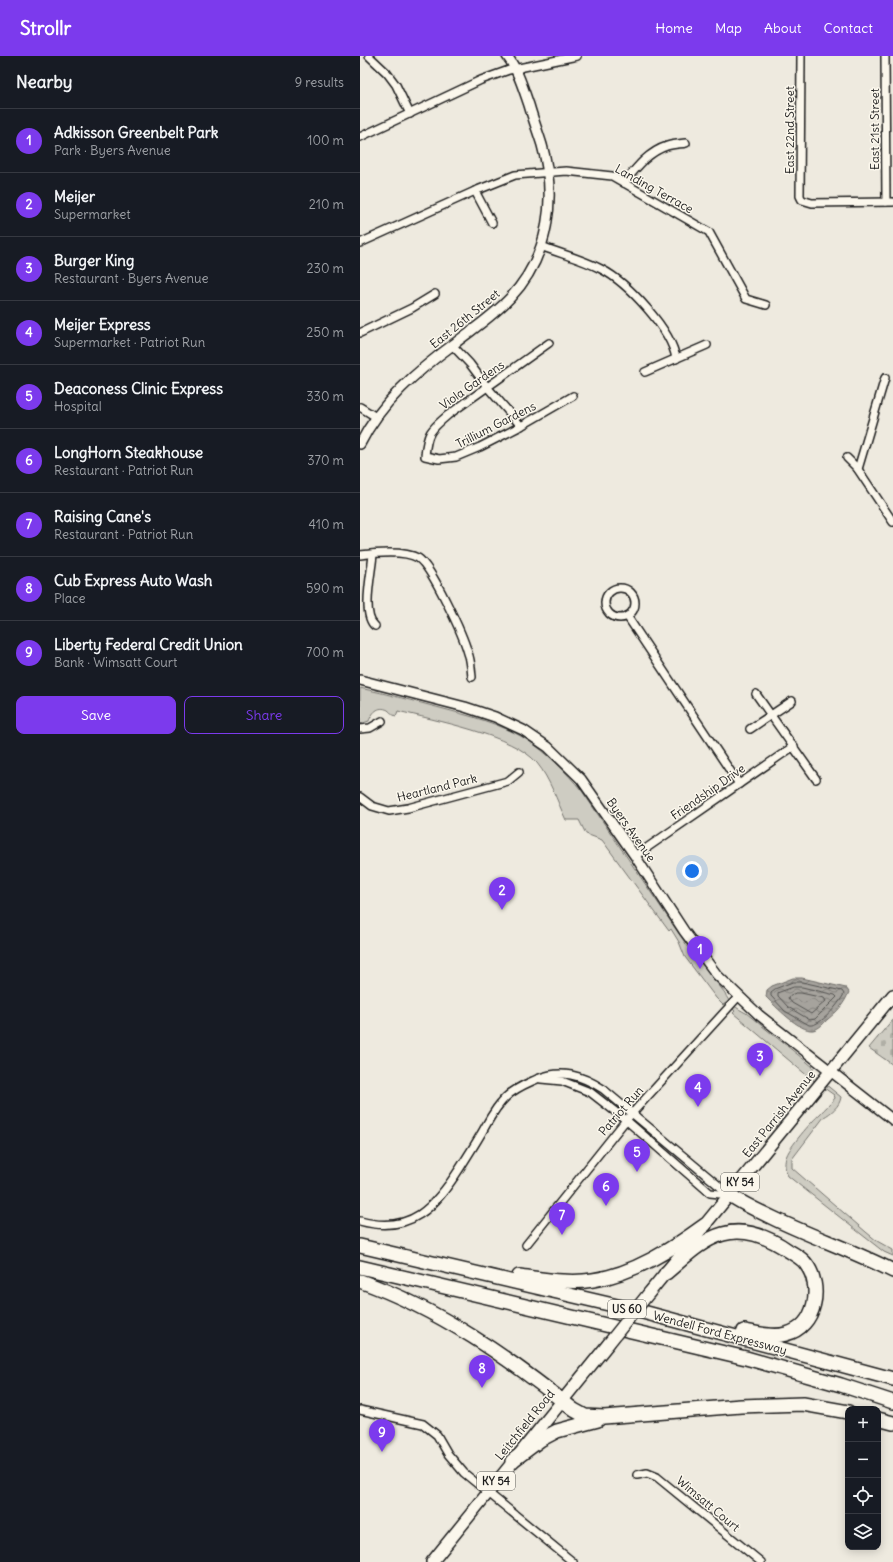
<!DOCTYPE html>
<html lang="en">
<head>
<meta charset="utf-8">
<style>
	body { margin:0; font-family:Delius,sans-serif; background:#20242c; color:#f1f3f6 }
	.controls { position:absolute; right:12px; bottom:12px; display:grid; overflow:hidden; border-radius:8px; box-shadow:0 2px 10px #0003 }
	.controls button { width:36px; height:36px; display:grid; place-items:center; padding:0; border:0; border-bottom:1px solid #363941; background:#171b24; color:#f1f3f6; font:20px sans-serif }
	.you { position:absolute; left:332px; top:815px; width:14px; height:14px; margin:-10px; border:3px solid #fff; border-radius:50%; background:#1a73e8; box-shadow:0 0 0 6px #1a73e833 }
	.badge { display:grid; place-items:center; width:26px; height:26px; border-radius:50%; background:#7c3aed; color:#fff; font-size:13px; font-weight:700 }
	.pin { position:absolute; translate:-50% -33px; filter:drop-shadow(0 1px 2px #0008) }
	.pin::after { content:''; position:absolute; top:21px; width:14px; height:12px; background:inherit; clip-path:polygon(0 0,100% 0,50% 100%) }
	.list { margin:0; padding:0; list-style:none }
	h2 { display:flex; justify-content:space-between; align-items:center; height:52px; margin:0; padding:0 16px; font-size:17px }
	h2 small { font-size:13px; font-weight:400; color:#9ea1a6 }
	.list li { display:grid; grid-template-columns:26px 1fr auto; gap:12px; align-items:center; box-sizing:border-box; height:64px; padding:0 16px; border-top:1px solid #363941 }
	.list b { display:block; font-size:15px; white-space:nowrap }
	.list p { margin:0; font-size:13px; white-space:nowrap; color:#9ea1a6 }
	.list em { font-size:13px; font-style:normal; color:#9ea1a6 }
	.actions { display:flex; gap:8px; padding:12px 16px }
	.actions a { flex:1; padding:9px 0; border:1px solid #7c3aed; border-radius:8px; text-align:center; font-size:14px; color:#7c3aed }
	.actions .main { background:#7c3aed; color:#fff }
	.icon { flex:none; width:22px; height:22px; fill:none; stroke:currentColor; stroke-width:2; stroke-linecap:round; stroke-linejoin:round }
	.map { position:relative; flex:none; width:533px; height:1506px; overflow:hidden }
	header { display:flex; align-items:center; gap:24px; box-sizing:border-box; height:56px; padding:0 20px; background:#7c3aed; color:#fff }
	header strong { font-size:19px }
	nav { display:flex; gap:22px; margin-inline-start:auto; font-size:14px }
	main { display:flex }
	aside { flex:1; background:#171b24 }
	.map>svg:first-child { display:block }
	.cemetery { fill:url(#cemetery-stones); stroke:#75746f }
	.green { fill:#ceccc2; stroke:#75746f }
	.water { fill:url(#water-waves); stroke:#6f6d69 }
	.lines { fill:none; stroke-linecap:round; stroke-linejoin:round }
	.shore { stroke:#535250; stroke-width:1 }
	.minor-casing { stroke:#1c1c1c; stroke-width:10 }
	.tertiary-casing { stroke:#1c1c1c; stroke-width:12 }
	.primary-casing { stroke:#1c1c1c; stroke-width:14 }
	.motorway-casing { stroke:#1c1c1c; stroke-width:16 }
	.minor { stroke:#fbf7ec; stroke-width:7 }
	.tertiary { stroke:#fbf7ec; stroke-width:9 }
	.primary { stroke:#fbf7ec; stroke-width:11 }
	.motorway { stroke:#fbf7ec; stroke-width:13 }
	.primary-bridge-casing { stroke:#1c1c1c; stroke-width:14; stroke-linecap:butt }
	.primary-bridge { stroke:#fbf7ec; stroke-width:11 }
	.labels { text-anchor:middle; stroke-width:3; stroke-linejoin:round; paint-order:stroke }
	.shield { fill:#fbf7ec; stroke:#5f5e5a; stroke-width:1 }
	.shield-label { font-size:11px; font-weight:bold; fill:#1c1c1c }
	.street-label { font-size:12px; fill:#1c1c1c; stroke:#fbf7ec }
</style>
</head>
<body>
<header>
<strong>Strollr</strong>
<nav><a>Home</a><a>Map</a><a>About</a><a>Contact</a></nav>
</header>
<main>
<aside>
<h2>Nearby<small>9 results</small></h2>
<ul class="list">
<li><span class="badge">1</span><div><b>Adkisson Greenbelt Park</b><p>Park · Byers Avenue</p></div><em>100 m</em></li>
<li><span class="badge">2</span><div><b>Meijer</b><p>Supermarket</p></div><em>210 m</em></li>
<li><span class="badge">3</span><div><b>Burger King</b><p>Restaurant · Byers Avenue</p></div><em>230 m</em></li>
<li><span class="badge">4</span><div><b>Meijer Express</b><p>Supermarket · Patriot Run</p></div><em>250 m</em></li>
<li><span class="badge">5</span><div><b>Deaconess Clinic Express</b><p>Hospital</p></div><em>330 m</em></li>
<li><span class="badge">6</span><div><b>LongHorn Steakhouse</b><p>Restaurant · Patriot Run</p></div><em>370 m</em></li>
<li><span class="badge">7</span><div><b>Raising Cane's</b><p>Restaurant · Patriot Run</p></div><em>410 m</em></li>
<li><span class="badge">8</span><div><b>Cub Express Auto Wash</b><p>Place</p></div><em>590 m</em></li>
<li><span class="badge">9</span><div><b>Liberty Federal Credit Union</b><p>Bank · Wimsatt Court</p></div><em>700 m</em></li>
</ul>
<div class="actions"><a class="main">Save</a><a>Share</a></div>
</aside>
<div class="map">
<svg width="533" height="1506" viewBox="0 0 533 1506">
	<defs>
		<pattern id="cemetery-stones" width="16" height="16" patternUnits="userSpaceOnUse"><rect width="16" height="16" fill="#ceccc2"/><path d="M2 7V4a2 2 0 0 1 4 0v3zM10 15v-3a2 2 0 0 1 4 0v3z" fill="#b0afa6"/></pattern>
		<pattern id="water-waves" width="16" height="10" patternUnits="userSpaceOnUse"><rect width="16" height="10" fill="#a6a39d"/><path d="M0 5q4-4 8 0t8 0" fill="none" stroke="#86847f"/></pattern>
	</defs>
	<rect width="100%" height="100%" fill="#eeeadf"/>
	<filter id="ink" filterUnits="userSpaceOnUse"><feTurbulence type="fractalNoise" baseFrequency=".025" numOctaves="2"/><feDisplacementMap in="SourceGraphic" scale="8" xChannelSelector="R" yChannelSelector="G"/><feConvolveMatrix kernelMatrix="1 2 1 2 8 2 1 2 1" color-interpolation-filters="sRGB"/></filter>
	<g filter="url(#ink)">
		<path class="cemetery" d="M 533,963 L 533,1009 L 509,992 Z"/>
		<path class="green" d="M 0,632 C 27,638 54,645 80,652 C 110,660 139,667 166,683 C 188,697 205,715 222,735 L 326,888 L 365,937 C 368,947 378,953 386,957 L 447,1006 L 453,1011 L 453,1018 L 481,1041 C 480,1050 471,1057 464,1061 L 432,1103 L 432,1112 L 506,1176 L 517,1185 L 533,1194 L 533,1200 L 524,1196 L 501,1178 L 428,1120 C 425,1114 424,1108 426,1102 C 428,1092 452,1065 460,1058 C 465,1052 470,1049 475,1042 L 474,1039 L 450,1022 L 373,957 L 375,955 L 366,947 L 363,949 L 356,942 L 325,901 L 319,886 L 311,873 L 309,875 L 242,784 L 226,778 L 219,764 L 206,764 C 197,745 190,723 177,707 C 154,679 73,664 38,655 L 36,660 C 32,659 31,656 28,654 C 18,649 12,657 9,665 L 0,668 Z"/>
		<path class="water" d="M 433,922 L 442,922 L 486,932 L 489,936 C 484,948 478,955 468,963 C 464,967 459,973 453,974 C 440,976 415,950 406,941 L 407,934 L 412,930 Z"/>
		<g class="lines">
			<g class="shore">
				<path d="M 433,926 L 442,926 L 482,935 L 484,938 C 479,948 460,971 449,969 L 425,955 L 411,940 L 411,936 L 415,933 Z"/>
				<path d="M 434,931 L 442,931 L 475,939 L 477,941 L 455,963 L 450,964 L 428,951 L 418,940 L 418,937 Z"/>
				<path d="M 436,937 L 441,937 L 464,942 L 466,945 L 451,958 L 432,947 L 428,942 L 429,940 Z"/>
			</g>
			<g class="minor-casing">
				<g id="minor">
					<path d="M 9,0 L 27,17 L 36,29 L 50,58"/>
					<path d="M 441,0 L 440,140 L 442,144 L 452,147 L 533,146"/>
					<path d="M 525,0 L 526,146"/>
					<path d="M 0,81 L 121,24 L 149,14 L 217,0"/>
					<path d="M 264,127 C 276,112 288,96 307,90 C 313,88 320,88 326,87"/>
					<path d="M 115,135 L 132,167"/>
					<path d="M 0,187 L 115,135 L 155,119 L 206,115 L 252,120 L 349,176 L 386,243 L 406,249"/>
					<path d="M 181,190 C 201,198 222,203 241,213 C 267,226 312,274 316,303"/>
					<path d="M 0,277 L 52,252 L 75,238"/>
					<path d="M 189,287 L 88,359 C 70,374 67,377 65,400 L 79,403 L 96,401 L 120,391 L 161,370 L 213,340"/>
					<path d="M 92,289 L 110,308 L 128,332 L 161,370"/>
					<path d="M 285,316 L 347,289"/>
					<path d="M 0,351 L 16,361"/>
					<path d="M 487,402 L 497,412 L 533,466"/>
					<path d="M 498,413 L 525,322"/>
					<path d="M 13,498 C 12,515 1,559 15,570"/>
					<path d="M 0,499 C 16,497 44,494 58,502 C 72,511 103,579 108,597 C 111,604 111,613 112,621"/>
					<circle cx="260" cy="547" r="15"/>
					<path d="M 267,560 L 379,728"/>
					<path d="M 396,638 L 456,723"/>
					<path d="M 0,673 L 10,672 L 22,665"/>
					<path d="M 390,673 L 432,645"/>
					<path d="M 0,741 L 12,750 L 29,755 L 48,752 L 148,725 L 159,716"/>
					<path d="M 275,800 L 434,690"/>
					<path d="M 181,1023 L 202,1025 L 230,1036 L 266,1064 L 350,1137 L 370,1139"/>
					<path d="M 0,1165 C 51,1179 75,1151 100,1112 C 107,1101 114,1090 121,1078 C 128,1066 135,1051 146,1041 C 155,1032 166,1028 177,1023 C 202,1013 221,1019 243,1033 L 370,1139"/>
					<path d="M 166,1189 L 266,1064 L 379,940"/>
					<path d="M 0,1354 L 63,1368 L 77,1379 L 88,1398 L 104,1417 L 213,1506"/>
					<path d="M 277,1419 L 287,1417 L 297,1421 L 401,1506"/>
				</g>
			</g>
			<g class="tertiary-casing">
				<g id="tertiary">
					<path d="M 0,388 C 21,346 57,315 94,288 C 113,273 133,260 150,242 C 189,201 197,142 182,89 C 178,76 173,63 169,49 C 163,32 158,14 147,0"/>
					<path d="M 0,624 L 105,651 L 135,661 L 163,674 L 188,691 L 221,723 L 275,800 L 324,875 L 357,919 L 399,959 L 533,1064"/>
				</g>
			</g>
			<g class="primary-casing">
				<g id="primary">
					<path d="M 289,1237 L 533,939"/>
					<path d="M 72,1506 L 249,1287"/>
				</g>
			</g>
			<g class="motorway-casing">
				<g id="motorway">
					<path d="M 370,1139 C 383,1148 398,1155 413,1162 C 452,1181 494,1195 533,1215"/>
					<path d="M 0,1190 L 283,1256 L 533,1323"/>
					<path d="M 0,1211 L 386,1302 L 481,1329 L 533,1346"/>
					<path d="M 306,1217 C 323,1203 341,1184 363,1178 C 387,1171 410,1182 429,1195 C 435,1199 442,1202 446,1208 C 463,1230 456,1271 426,1278 C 413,1282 398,1277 384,1275"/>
					<path d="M 159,1220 C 183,1223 209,1228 233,1224 C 274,1218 312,1193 345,1169"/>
					<path d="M 0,1225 C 79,1253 149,1302 214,1354 L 225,1360 L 244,1361 L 381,1350 L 443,1348 L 488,1356"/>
					<path d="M 518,1363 L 533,1367"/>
					<path d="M 152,1405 L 180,1384 L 197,1375 L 238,1364"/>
				</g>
			</g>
			<use href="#minor" class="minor"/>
			<use href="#tertiary" class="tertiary"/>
			<use href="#primary" class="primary"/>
			<use href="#motorway" class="motorway"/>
			<g class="primary-bridge-casing">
				<path id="primary-bridge" d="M 249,1287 L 289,1237"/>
			</g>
			<use href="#primary-bridge" class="primary-bridge"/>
		</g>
	</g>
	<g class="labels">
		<g class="shield">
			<rect x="361" y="1117" width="38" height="18" rx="3"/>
			<rect x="248" y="1244" width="38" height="18" rx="3"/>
			<rect x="117" y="1416" width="38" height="18" rx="3"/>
		</g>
		<g class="shield-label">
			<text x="380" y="1130">KY 54</text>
			<text x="267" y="1257">US 60</text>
			<text x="136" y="1429">KY 54</text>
		</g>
		<g class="street-label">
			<text transform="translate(515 73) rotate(-90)" y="4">East 21st Street</text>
			<text transform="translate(430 74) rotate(-90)" y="4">East 22nd Street</text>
			<text transform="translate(294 133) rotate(29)" y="4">Landing Terrace</text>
			<text transform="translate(105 263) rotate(-39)" y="4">East 26th Street</text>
			<text transform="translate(112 329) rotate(-35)" y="4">Viola Gardens</text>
			<text transform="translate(136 369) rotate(-27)" y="4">Trillium Gardens</text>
			<text transform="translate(77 732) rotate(-14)" y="4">Heartland Park</text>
			<text transform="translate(348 736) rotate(-35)" y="4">Friendship Drive</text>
			<text transform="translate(271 774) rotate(55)" y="4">Byers Avenue</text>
			<text transform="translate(261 1055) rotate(-49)" y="4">Patriot Run</text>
			<text transform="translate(419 1058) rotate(-51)" y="4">East Parrish Avenue</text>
			<text transform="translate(360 1277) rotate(15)" y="4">Wendell Ford Expressway</text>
			<text transform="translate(165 1369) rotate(-51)" y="4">Leitchfield Road</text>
			<text transform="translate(348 1448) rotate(40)" y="4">Wimsatt Court</text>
		</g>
	</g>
</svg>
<div class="controls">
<button>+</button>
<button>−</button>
<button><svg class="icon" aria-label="locate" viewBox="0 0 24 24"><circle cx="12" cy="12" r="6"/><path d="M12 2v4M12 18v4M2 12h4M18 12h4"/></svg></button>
<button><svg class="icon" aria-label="layers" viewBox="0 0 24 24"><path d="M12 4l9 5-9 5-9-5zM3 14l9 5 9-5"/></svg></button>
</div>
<div class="you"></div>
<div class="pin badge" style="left:340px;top:913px">1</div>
<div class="pin badge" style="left:142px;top:854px">2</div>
<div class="pin badge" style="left:400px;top:1020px">3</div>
<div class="pin badge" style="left:338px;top:1051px">4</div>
<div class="pin badge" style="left:277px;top:1116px">5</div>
<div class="pin badge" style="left:246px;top:1150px">6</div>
<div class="pin badge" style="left:202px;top:1179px">7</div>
<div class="pin badge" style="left:122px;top:1332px">8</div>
<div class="pin badge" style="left:22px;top:1396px">9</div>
</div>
</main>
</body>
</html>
